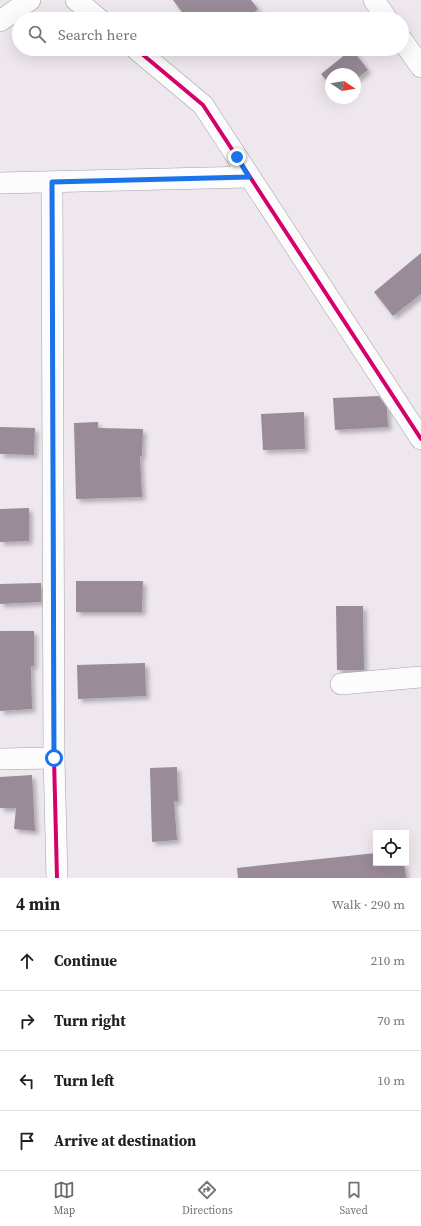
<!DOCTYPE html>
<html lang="en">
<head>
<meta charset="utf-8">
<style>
	body { margin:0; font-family:"Source Serif 4",serif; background:#f6f6f6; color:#202124 }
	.controls { position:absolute; right:12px; bottom:12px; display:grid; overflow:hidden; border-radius:0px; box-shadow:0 4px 16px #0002 }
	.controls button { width:36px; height:36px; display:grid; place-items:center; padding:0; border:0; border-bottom:1px solid #e0e0e0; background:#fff; color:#202124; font:20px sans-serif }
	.compass { position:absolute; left:325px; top:68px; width:36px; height:36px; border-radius:50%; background:#fff; box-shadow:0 4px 16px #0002; rotate:102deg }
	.stop { position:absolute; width:12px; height:12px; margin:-9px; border:3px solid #1a73e8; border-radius:50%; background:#fff }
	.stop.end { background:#1a73e8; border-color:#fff; box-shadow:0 1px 4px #0008 }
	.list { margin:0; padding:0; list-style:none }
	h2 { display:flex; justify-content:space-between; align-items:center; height:52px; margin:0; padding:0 16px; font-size:17px }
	h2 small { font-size:13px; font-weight:400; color:#757577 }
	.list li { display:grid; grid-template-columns:26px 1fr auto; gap:12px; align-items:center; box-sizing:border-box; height:60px; padding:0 16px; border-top:1px solid #e0e0e0 }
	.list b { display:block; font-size:15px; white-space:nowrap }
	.list em { font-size:13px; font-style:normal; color:#757577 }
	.icon { flex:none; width:22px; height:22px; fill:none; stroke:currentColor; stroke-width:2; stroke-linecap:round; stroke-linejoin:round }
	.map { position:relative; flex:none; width:421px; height:878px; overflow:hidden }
	.search { position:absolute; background:#fff; box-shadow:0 4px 16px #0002; left:12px; right:12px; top:12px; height:44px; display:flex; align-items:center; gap:10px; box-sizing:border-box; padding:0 14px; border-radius:22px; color:#757577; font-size:15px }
	.sheet { height:292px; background:#fff }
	nav { display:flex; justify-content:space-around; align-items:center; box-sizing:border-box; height:56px; border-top:1px solid #e0e0e0; background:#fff; font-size:11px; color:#757577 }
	nav a { display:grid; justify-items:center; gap:2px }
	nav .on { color:#6c676b }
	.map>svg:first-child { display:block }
	.building { fill:#998b98; filter:url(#shadow) }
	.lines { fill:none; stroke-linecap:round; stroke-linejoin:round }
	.street-casing { stroke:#a49fa4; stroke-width:22 }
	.street { stroke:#fcfcfc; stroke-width:21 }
	.cycleway-casing { stroke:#fff; stroke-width:6 }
	.cycleway { stroke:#d6006c; stroke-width:4 }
	.route { stroke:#1a73e8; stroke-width:5 }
</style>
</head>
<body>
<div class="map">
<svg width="421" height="878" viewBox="0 0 421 878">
	<defs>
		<filter id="shadow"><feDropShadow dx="3.5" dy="3.5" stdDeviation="2" flood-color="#0004"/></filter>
	</defs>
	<rect width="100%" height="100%" fill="#eee8ee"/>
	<g class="building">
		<path d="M 173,0 L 251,0 L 258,9 L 246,19 L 187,19 Z"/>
		<path d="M 352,49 L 368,70 L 355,80 L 355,74 L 331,74 L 331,86 L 321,74 Z"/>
		<path d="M 421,253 L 421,294 L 393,316 L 374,292 Z"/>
		<path d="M 379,396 L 387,408 L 388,427 L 335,430 L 333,398 Z"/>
		<path d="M 304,412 L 305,449 L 263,450 L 261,414 Z"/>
		<path d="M 98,422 L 98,428 L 143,429 L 142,456 L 140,456 L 142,497 L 76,499 L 74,423 Z"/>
		<path d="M 0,427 L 35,428 L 34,455 L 0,454 Z"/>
		<path d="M 29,508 L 29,541 L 0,542 L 0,509 Z"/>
		<path d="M 76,581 L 143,581 L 142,612 L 76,612 Z"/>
		<path d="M 41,583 L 41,602 L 0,604 L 0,584 Z"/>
		<path d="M 336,606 L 363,606 L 364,670 L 337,670 Z"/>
		<path d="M 0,631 L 34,631 L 34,666 L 31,666 L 32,709 L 0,711 Z"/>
		<path d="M 145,663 L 146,696 L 78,699 L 77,665 Z"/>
		<path d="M 177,767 L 178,801 L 174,801 L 177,840 L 152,842 L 150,768 Z"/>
		<path d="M 32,775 L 35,831 L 14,829 L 16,808 L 0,808 L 0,777 Z"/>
		<path d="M 376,853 L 376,863 L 404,863 L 406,878 L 238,878 L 237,868 Z"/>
	</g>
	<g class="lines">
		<g class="street-casing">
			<g id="street">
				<path d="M 76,0 L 99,19"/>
				<path d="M 374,0 L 387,19"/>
				<path d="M 0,21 L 30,0"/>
				<path d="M 402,40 L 421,67"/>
				<path d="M 136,49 L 203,105 L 421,439"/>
				<path d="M 52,182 L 54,758 L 57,878"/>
				<path d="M 0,183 L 249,177"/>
				<path d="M 341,684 L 421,677"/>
				<path d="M 0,759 L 54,758"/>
			</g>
		</g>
		<use href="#street" class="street"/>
		<g class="cycleway-casing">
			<g id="cycleway">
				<path d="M 136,49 L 203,105 L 421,439"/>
				<path d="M 52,182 L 54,758 L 57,878"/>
			</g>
		</g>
		<use href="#cycleway" class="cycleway"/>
	</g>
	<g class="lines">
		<path class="route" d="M 54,758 L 52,182 L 249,177 L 237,157"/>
	</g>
</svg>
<div class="controls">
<button><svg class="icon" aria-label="locate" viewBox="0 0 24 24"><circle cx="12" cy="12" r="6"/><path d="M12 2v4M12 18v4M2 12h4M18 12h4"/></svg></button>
</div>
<svg class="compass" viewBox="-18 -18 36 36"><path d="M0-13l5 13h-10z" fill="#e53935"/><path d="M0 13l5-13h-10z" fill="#757577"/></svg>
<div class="stop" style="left:54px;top:758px"></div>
<div class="stop end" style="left:237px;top:157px"></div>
<div class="search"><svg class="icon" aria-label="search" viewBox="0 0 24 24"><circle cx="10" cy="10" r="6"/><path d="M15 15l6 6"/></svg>Search here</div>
</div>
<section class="sheet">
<h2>4 min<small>Walk · 290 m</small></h2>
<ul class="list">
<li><svg class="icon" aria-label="ahead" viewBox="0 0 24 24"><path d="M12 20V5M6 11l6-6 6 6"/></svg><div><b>Continue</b></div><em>210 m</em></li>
<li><svg class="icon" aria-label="right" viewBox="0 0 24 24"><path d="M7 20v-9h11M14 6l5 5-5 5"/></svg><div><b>Turn right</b></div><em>70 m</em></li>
<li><svg class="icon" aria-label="left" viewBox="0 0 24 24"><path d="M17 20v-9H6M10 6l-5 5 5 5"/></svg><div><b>Turn left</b></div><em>10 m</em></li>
<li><svg class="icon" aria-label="arrive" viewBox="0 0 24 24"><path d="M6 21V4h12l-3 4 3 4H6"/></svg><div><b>Arrive at destination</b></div></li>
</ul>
</section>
<nav>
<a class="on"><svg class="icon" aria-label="map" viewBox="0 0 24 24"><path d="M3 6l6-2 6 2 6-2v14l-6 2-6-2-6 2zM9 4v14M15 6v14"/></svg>Map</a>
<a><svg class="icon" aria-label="directions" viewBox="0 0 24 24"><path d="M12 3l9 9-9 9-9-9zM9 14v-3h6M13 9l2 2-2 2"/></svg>Directions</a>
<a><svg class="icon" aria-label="saved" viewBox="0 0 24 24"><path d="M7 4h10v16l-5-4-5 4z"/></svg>Saved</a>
</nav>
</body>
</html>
